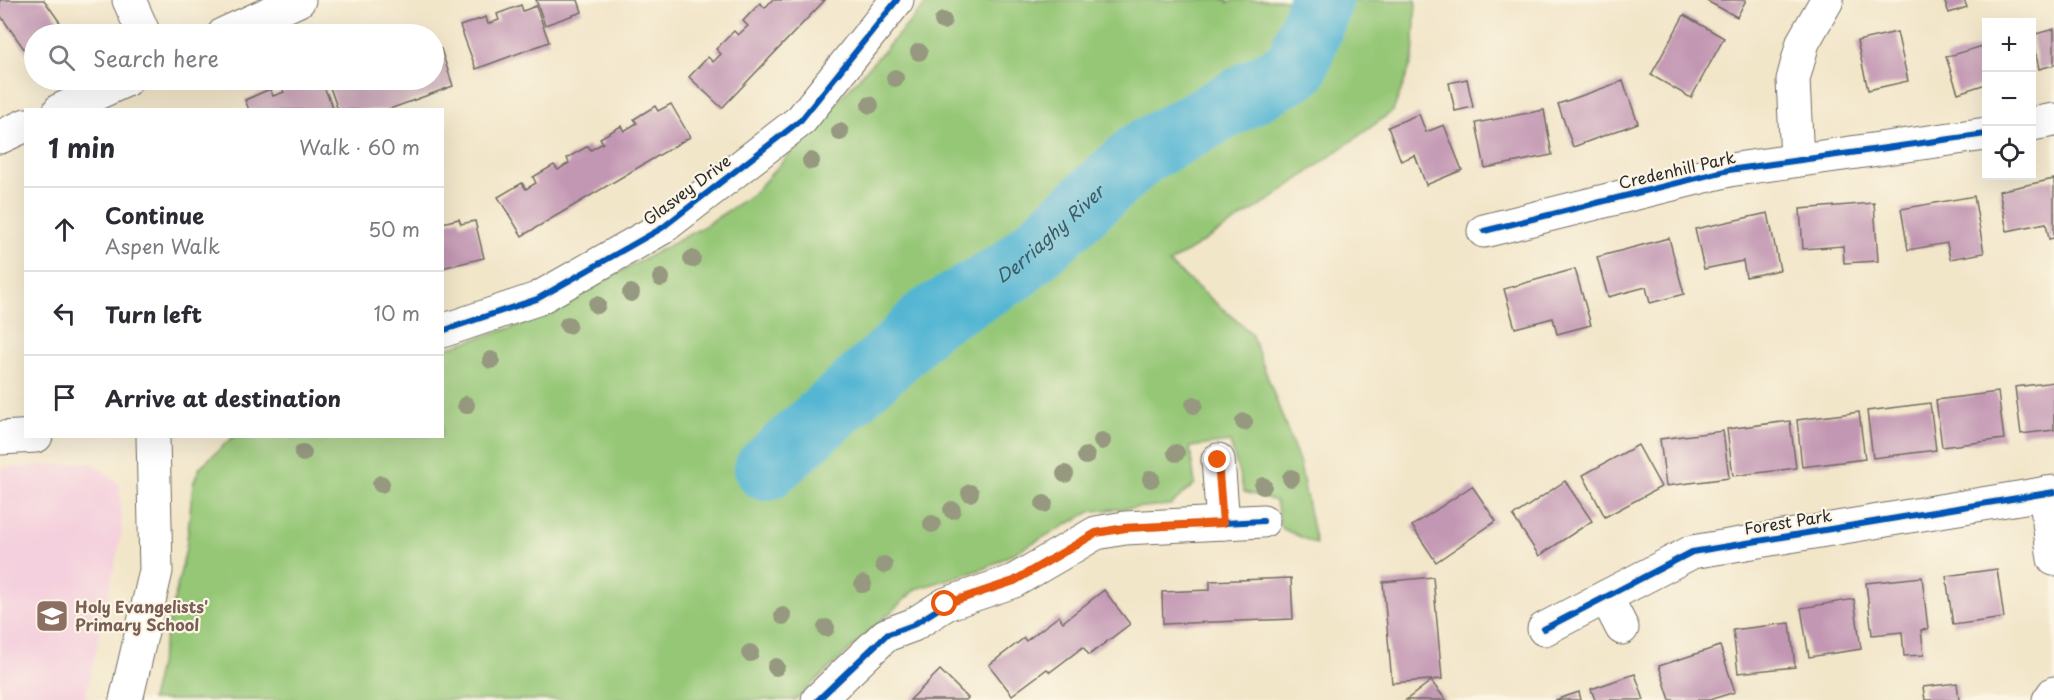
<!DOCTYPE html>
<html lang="en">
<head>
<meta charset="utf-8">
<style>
	body { margin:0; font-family:"Playpen Sans",sans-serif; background:#f7f7f7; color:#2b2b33 }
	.controls { position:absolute; right:18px; top:18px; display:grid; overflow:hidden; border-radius:0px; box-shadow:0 6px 24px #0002 }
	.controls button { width:54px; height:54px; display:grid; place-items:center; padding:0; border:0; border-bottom:2px solid #e1e1e2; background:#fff; color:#2b2b33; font:30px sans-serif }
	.stop { position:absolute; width:18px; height:18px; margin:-14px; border:4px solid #ea580c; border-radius:50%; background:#fff }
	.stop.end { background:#ea580c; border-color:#fff; box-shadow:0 2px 6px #0008 }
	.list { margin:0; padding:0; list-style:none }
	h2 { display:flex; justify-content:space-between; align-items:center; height:78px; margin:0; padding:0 24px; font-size:26px }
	h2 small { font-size:20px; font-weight:400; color:#7c7c81 }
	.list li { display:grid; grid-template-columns:39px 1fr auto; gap:18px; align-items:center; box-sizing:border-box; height:84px; padding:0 24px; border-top:2px solid #e1e1e2 }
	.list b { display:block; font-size:22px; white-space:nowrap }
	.list p { margin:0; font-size:20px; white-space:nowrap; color:#7c7c81 }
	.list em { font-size:20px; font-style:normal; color:#7c7c81 }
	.icon { flex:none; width:33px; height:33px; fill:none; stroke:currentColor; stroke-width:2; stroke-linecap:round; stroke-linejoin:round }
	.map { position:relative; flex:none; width:2054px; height:700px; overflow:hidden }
	.search { position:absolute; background:#fff; box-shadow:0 6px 24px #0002; left:24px; top:24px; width:420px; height:66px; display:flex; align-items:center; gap:15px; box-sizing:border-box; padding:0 21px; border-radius:33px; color:#7c7c81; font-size:22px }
	.panel { position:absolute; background:#fff; box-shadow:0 6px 24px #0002; left:24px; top:108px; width:420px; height:330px; border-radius:0px }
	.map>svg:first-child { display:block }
	.built { fill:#f4cfdd }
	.green { fill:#96c777; stroke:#607951; stroke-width:1.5 }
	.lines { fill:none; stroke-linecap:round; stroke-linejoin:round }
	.river { stroke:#54b6d3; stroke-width:64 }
	.building { fill:#c297b3 }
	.street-casing { stroke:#716c62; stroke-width:35 }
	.street { stroke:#fff; stroke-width:33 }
	.cycleway-casing { stroke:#fcf5e5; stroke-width:10 }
	.cycleway { stroke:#0057b8; stroke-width:6 }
	.tree { fill:#96997f }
	.route { stroke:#ea580c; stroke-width:8 }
	.labels { text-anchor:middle; stroke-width:4.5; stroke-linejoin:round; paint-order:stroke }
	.street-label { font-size:16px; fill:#2b2b2b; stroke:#fcf5e5 }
	.education-label { font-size:16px; font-weight:bold; fill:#785e54; stroke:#fcf5e5; text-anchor:start }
	.water-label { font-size:18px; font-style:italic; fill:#395c66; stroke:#fcf5e5 }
</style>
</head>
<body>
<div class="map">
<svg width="2054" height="700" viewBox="0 0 2054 700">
	<rect width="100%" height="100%" fill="#fcf5e5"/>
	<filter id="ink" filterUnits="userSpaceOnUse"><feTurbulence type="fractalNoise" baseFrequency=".0167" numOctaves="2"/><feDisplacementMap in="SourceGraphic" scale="12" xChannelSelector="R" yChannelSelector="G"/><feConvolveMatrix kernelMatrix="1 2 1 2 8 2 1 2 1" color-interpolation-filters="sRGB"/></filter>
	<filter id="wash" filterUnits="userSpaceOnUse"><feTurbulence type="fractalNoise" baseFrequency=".008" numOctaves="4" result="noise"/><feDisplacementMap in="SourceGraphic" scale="24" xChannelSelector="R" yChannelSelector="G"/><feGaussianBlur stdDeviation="1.35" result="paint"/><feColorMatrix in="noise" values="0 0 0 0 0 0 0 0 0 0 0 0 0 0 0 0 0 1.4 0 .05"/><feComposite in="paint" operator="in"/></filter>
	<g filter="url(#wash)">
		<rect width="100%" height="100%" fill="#f2e6c9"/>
		<path class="built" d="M 91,462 L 120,484 L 122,532 L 85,700 L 0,700 L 0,468 Z"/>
		<path class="green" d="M 930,0 L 1227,0 L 1228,3 L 1235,0 L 1416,0 L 1413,59 L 1393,111 L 1270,200 L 1169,263 L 1251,333 L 1299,461 L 1316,544 L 1281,528 L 1276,501 L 1244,492 L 1230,442 L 1190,447 L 1195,484 L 1170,505 L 1092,511 L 986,568 L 916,589 L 795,700 L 151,700 L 186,549 L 193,484 L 200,467 L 233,437 L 442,436 L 443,349 L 526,323 L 703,227 L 752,195 Z"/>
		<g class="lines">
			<path class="river" id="s1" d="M 766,469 L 899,350 L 929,319 L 1013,270 L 1143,152 L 1296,68 L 1321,0"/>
		</g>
		<g id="blocks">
			<g class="building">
				<path d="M 0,0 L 44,0 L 66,31 L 60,34 L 34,34 L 34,52 L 29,56 L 0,15 Z"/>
				<path d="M 536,0 L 578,0 L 582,12 L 545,25 Z"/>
				<path d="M 772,0 L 825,0 L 722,108 L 689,77 L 708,57 L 713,62 L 721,54 L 716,49 L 734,31 L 738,35 L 748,26 L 743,21 L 760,3 L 765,8 Z"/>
				<path d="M 1705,0 L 1746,0 L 1737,17 Z"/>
				<path d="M 1944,0 L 1964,0 L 1967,7 L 1949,13 Z"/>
				<path d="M 521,5 L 523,11 L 536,6 L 549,42 L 476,69 L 460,26 L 486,17 L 488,24 L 499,20 L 497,14 Z"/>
				<path d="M 1684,15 L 1724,38 L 1691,98 L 1651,75 Z"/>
				<path d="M 2054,29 L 2054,65 L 2039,69 L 2032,35 Z"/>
				<path d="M 1897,32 L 1908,81 L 1868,90 L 1857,41 Z"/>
				<path d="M 1986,45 L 1986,84 L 1958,93 L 1946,57 Z"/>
				<path d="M 441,49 L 453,86 L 387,110 L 338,110 L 328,82 L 335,80 L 434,80 L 434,51 Z"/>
				<path d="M 1467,79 L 1473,107 L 1455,111 L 1449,83 Z"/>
				<path d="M 296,80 L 306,80 L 307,82 L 321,80 L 334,110 L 249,110 L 245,100 L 270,89 L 273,96 L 284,92 L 281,86 Z"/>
				<path d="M 1623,81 L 1638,123 L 1573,147 L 1558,104 Z"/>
				<path d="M 671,104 L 690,137 L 522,236 L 498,197 L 522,183 L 526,189 L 536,183 L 533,177 L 554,165 L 558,170 L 569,163 L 567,158 L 588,146 L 591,150 L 603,143 L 600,138 L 621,126 L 624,131 L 637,123 L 634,119 L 655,106 L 658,111 Z"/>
				<path d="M 1544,110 L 1552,155 L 1485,168 L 1476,123 Z"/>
				<path d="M 1419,114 L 1426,132 L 1444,125 L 1462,170 L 1426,185 L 1415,155 L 1401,161 L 1388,127 Z"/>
				<path d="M 2054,179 L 2054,238 L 2049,239 L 2046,223 L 2007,231 L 1999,191 Z"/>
				<path d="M 1974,196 L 1984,253 L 1950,259 L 1947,243 L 1908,250 L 1901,209 Z"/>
				<path d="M 1874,203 L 1878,261 L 1844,263 L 1843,246 L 1803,249 L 1800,209 Z"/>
				<path d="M 1768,213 L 1780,270 L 1746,277 L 1743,261 L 1704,269 L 1695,229 Z"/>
				<path d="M 459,219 L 461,224 L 475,221 L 484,258 L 442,268 L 442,223 Z"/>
				<path d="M 1669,238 L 1684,294 L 1650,303 L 1646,287 L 1608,297 L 1597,257 Z"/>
				<path d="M 1575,269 L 1591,325 L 1557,334 L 1553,318 L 1515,328 L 1504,289 Z"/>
				<path d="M 2054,382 L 2054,430 L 2021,434 L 2015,387 Z"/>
				<path d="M 1998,392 L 2004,439 L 1942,447 L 1936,400 Z"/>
				<path d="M 1930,403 L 1936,450 L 1873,458 L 1867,411 Z"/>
				<path d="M 1859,412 L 1865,459 L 1802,467 L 1797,420 Z"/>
				<path d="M 1790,421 L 1796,468 L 1733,476 L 1727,429 Z"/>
				<path d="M 1723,431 L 1729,478 L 1666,486 L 1660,439 Z"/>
				<path d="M 1638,445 L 1661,487 L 1605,517 L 1583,475 Z"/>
				<path d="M 1565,481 L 1592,521 L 1539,556 L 1513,516 Z"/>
				<path d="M 1472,486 L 1496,521 L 1436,562 L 1412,526 Z"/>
				<path d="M 1997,569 L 2004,618 L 1953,625 L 1946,576 Z"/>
				<path d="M 1433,577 L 1442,679 L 1392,683 L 1383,582 Z"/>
				<path d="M 1922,577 L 1928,629 L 1921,630 L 1924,655 L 1904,656 L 1902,632 L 1872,635 L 1866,583 Z"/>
				<path d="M 1291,578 L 1293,619 L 1163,624 L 1162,592 L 1210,590 L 1210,581 Z"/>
				<path d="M 1104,590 L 1130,624 L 1089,655 L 1083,647 L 1050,672 L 1047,669 L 1012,695 L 989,665 L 1024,638 L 1026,641 L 1059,616 L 1063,622 Z"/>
				<path d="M 1854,599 L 1861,649 L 1809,657 L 1801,608 Z"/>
				<path d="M 1790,623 L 1795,667 L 1738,673 L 1733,630 Z"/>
				<path d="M 1720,646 L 1735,692 L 1709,700 L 1670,700 L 1659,666 Z"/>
				<path d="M 940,670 L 968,698 L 966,700 L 910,700 Z"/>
				<path d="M 1635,674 L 1644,700 L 1595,700 L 1591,689 Z"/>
				<path d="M 1431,681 L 1446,700 L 1406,700 Z"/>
				<path d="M 1957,683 L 1959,700 L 1925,700 L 1923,687 Z"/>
				<path d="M 1579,692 L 1581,700 L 1555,700 Z"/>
			</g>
		</g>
	</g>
	<g filter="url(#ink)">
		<use href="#blocks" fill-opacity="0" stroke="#716c62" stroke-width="1.5"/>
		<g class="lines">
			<g class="street-casing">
				<g id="street">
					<path d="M 129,0 L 144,34"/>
					<path d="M 224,34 L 299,0"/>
					<path d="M 60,110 L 126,80"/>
					<path d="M 2032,124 L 2054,120"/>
					<path d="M 0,137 L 26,125"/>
					<path d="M 1797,159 L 1793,80 L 1803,42 L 1827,0"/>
					<path d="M 1484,231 L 1729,170 L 1986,134"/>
					<path d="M 442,331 L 537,299 L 662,228 L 801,120 L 897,0"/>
					<path d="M 0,438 L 36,436"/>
					<path d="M 1218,460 L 1223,523"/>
					<path d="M 2045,493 L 2054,559"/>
					<path d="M 1606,597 L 1622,628"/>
					<path d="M 1544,629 L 1692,552 L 2054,492"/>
					<path d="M 126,700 L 156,571 L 153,436"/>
					<path d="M 818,700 L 886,635 L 913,625 L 946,604 L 1014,581 L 1096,533 L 1125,528 L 1263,521"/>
					<path d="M 2049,700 L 2054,693"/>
				</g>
			</g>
			<use href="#street" class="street"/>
			<g class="cycleway-casing">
				<g id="cycleway">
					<path d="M 1484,231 L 1729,170 L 1986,134"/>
					<path d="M 442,331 L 537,299 L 662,228 L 801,120 L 897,0"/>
					<path d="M 1544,629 L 1692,552 L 2054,492"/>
					<path d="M 818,700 L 886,635 L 913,625 L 946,604 L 1014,581 L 1096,533 L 1125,528 L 1263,521"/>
				</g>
			</g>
			<use href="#cycleway" class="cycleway"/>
		</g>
		<g class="tree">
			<circle cx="943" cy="21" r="9"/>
			<circle cx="919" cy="52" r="9"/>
			<circle cx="895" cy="78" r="9"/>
			<circle cx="870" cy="105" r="9"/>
			<circle cx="840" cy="132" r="9"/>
			<circle cx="811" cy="161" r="9"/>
			<circle cx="692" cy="259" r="9"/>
			<circle cx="661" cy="278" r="9"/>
			<circle cx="631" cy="293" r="9"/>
			<circle cx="597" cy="305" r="9"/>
			<circle cx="568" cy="325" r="9"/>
			<circle cx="491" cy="360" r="9"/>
			<circle cx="466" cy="405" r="9"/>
			<circle cx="1194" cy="405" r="9"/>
			<circle cx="1244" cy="422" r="9"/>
			<circle cx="1102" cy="441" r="9"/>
			<circle cx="303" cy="453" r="9"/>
			<circle cx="1176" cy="453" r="9"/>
			<circle cx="1086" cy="456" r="9"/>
			<circle cx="1065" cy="474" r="9"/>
			<circle cx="1291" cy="478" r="9"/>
			<circle cx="1151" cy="479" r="9"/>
			<circle cx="381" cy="484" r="9"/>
			<circle cx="1263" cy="486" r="9"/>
			<circle cx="970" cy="493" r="9"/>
			<circle cx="1044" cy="504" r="9"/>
			<circle cx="952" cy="510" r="9"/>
			<circle cx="932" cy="524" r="9"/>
			<circle cx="884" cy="565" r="9"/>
			<circle cx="863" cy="584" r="9"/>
			<circle cx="783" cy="616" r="9"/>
			<circle cx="826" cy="628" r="9"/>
			<circle cx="750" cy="653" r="9"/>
			<circle cx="776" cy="667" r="9"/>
		</g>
	</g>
	<g class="lines" filter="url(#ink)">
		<path class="route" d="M 945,604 L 1014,581 L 1096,533 L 1125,528 L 1223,523 L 1218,460"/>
	</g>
	<defs>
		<g id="school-square" transform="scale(1.725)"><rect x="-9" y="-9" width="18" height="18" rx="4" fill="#8d6e63" stroke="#fcf5e5"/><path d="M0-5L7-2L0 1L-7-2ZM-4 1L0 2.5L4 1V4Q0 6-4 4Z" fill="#fff"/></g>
	</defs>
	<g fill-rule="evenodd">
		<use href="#school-square" x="52" y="616"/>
	</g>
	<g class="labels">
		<g class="street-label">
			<text transform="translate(1677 170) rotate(-13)" y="6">Credenhill Park</text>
			<text transform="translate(687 190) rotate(-37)" y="6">Glasvey Drive</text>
			<text transform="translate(1788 522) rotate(-9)" y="6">Forest Park</text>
		</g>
		<g class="education-label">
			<text x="75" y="613">Holy Evangelists'<tspan x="75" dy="18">Primary School</tspan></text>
		</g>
		<g class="water-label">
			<text dy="6" stroke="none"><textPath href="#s1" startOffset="370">Derriaghy River</textPath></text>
		</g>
	</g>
</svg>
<div class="controls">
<button>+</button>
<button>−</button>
<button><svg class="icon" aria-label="locate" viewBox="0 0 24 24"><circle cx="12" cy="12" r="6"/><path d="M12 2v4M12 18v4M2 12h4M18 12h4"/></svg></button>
</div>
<div class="stop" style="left:945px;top:604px"></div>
<div class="stop end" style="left:1218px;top:460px"></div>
<div class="search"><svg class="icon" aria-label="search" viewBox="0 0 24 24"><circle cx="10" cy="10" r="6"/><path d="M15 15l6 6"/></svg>Search here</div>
<section class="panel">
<h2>1 min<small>Walk · 60 m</small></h2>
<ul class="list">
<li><svg class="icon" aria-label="ahead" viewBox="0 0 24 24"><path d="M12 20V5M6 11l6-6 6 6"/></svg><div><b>Continue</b><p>Aspen Walk</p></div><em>50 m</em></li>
<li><svg class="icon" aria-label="left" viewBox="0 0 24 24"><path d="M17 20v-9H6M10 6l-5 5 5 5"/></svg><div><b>Turn left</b></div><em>10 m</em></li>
<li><svg class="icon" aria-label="arrive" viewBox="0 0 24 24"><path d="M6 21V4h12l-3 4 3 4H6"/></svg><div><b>Arrive at destination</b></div></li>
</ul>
</section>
</div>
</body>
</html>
